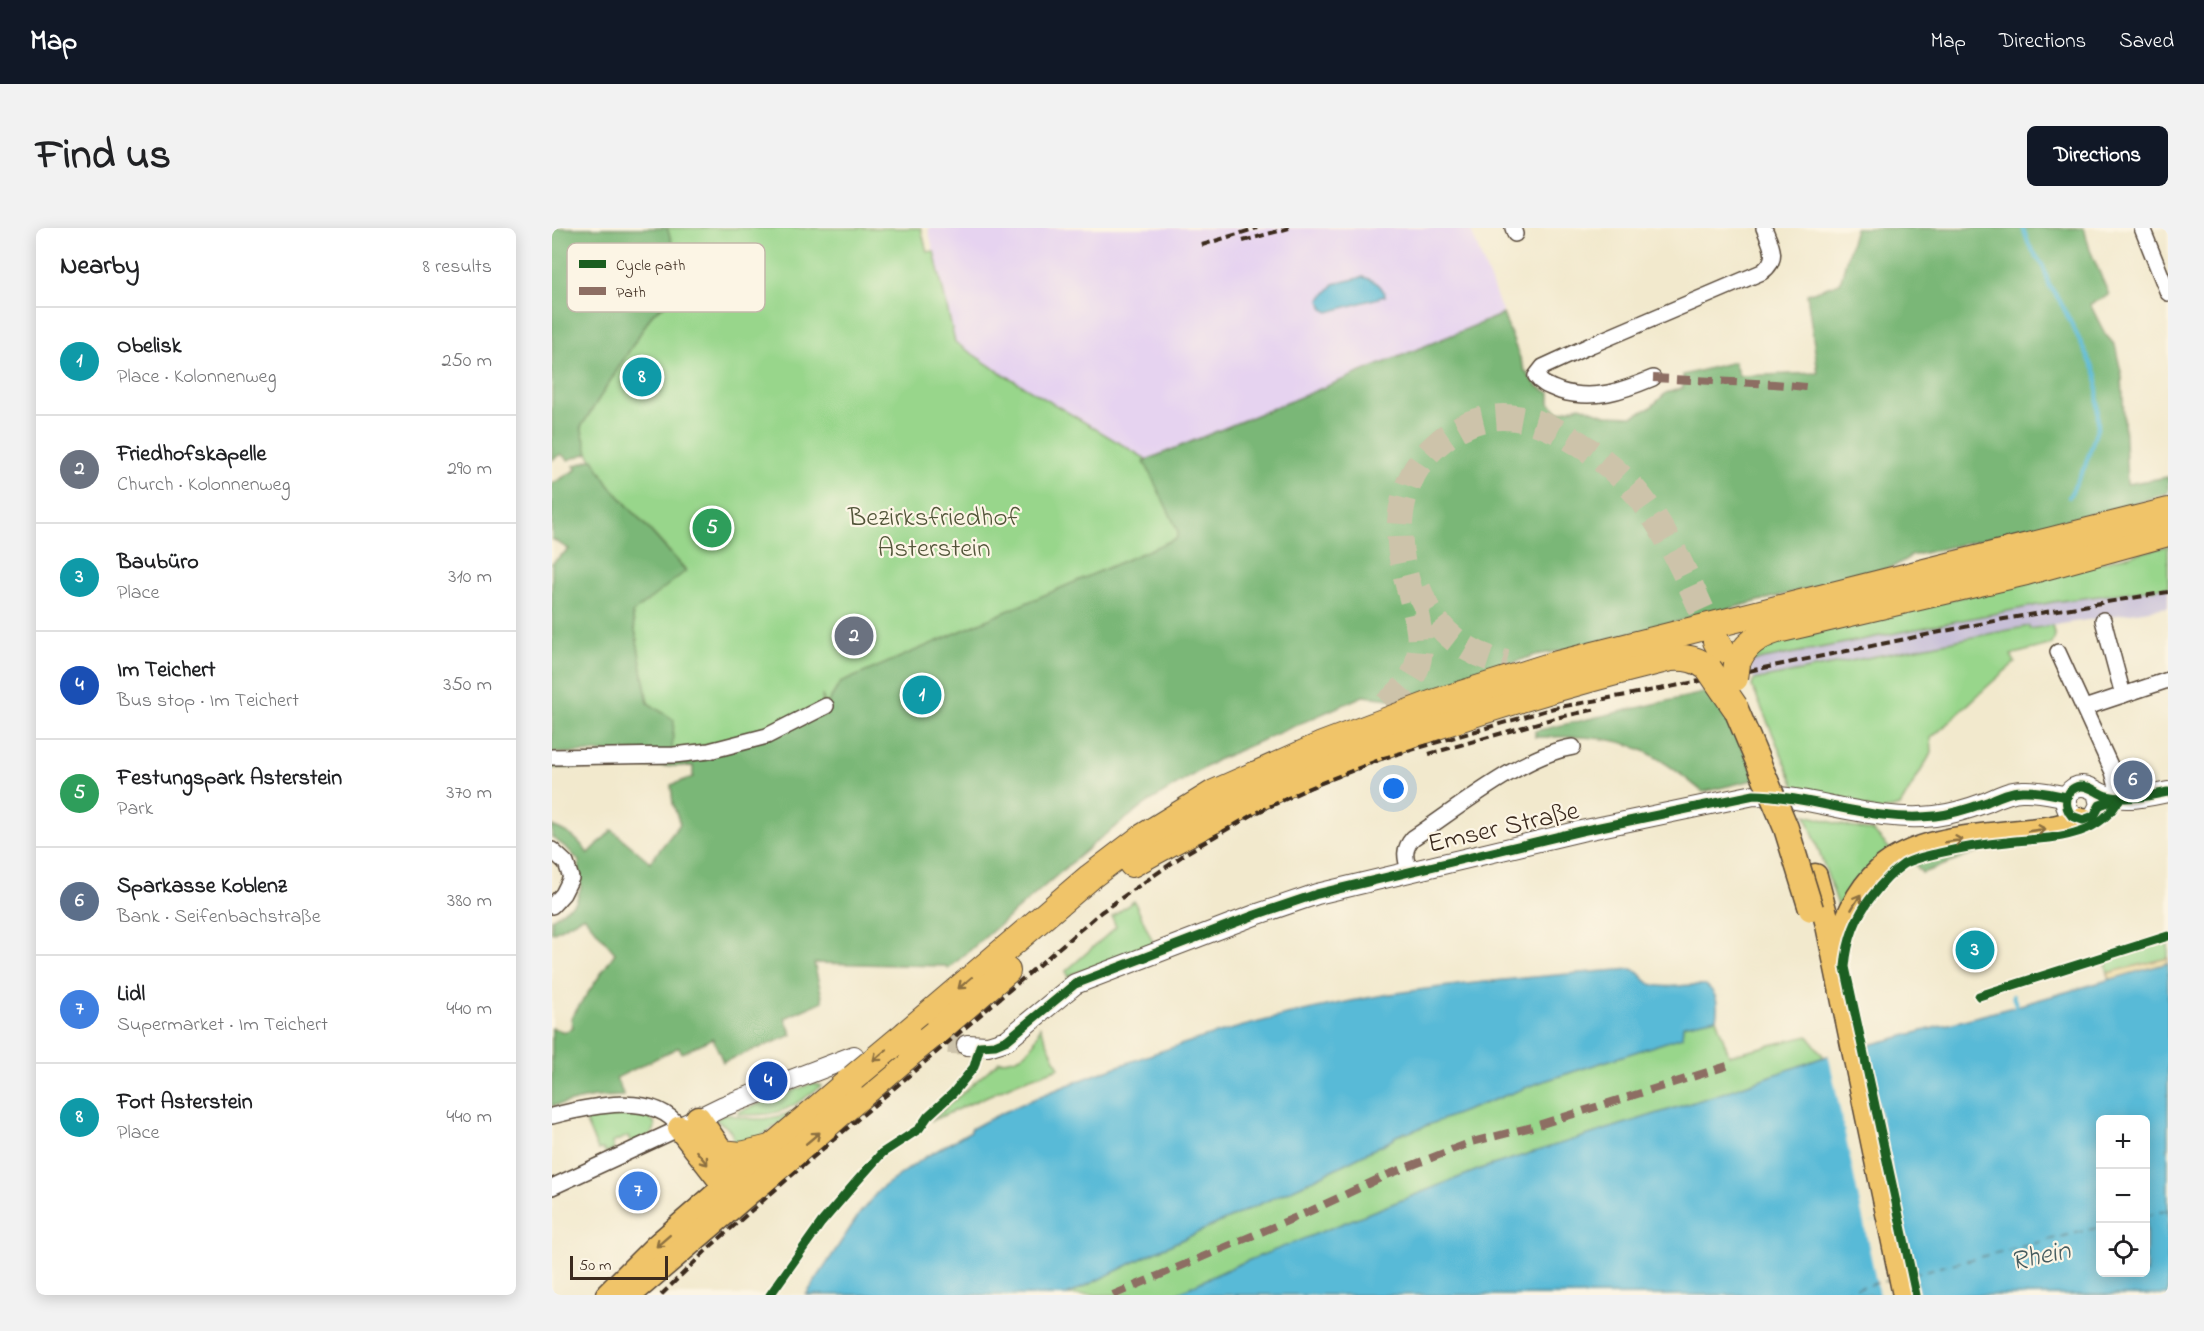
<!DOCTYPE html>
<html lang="en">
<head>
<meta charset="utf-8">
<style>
	body { margin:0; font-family:"Indie Flower",sans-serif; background:#f2f2f2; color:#202124 }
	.controls { position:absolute; right:18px; bottom:18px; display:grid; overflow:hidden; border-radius:9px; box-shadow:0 3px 15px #0003 }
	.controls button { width:54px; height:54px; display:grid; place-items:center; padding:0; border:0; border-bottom:2px solid #e0e0e0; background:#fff; color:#202124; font:30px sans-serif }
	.scale { position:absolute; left:18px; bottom:15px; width:98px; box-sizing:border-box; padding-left:6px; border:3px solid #3b2a1e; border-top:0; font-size:16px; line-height:21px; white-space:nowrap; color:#3b2a1e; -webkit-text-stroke:4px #fcf5e5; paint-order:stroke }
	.you { position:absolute; left:842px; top:561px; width:21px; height:21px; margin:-15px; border:4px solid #fff; border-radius:50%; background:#1a73e8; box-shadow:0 0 0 9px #1a73e833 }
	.badge { display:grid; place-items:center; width:39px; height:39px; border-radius:50%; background:#111827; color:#fff; font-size:20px; font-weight:700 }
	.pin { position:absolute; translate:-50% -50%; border:3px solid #fff; box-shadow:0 2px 6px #0006 }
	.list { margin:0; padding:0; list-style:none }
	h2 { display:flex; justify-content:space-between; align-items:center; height:78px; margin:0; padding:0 24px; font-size:26px }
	h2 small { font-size:20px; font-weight:400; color:#757577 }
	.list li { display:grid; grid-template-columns:39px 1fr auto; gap:18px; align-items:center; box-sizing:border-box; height:108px; padding:0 24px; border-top:2px solid #e0e0e0 }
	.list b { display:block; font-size:22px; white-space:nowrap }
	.list p { margin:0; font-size:20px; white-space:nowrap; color:#757577 }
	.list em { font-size:20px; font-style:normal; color:#757577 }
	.icon { flex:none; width:33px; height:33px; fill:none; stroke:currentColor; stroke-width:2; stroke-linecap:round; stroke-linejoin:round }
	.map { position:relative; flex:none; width:1616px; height:1067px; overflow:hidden; border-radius:9px }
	header { display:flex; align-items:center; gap:36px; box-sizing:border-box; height:84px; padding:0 30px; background:#111827; color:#fff }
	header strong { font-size:28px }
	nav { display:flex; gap:33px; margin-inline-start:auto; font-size:21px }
	.intro { display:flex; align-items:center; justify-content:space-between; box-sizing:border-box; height:144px; padding:0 36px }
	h1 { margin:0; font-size:42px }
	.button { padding:15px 27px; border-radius:9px; background:#111827; color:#fff; font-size:21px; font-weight:700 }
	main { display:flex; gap:36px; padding:0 36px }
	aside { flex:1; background:#fff; border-radius:9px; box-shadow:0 3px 15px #0003 }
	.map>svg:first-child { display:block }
	.built { fill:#e6d3f0 }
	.industrial { fill:#c8c0d8 }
	.green { fill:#98d68b; stroke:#6a8054; stroke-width:1.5 }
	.forest { fill:#7ab777; stroke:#5a704a; stroke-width:1.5 }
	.sand { fill:#eeda9e; stroke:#94825e; stroke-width:1.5 }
	.water { fill:#59bad7; stroke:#4a727a; stroke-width:1.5; fill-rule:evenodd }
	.pier { fill:#f2e9cd }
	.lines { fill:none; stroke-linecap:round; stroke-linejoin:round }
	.stream { stroke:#59bad7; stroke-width:4 }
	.ferry { stroke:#465c5f; stroke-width:1.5; stroke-dasharray:8 6; stroke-linecap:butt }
	.tertiary-tunnel { stroke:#cdc3aa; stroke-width:20; stroke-dasharray:20 10; stroke-linecap:butt }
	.trunk-tunnel { stroke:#cdc3aa; stroke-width:26; stroke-dasharray:26 13; stroke-linecap:butt }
	.minor-casing { stroke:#564738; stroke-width:18 }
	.tertiary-casing { stroke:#564738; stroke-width:22 }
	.primary-casing { stroke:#564738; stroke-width:27 }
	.trunk-casing { stroke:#564738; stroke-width:28 }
	.minor { stroke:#fff; stroke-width:15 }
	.tertiary { stroke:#fff; stroke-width:20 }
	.primary { stroke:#f0c469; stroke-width:24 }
	.trunk { stroke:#f0c469; stroke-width:26 }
	.rail { stroke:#3b2a1e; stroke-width:4; stroke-dasharray:9 4.5; stroke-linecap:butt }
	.primary-bridge-casing { stroke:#564738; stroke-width:27; stroke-linecap:butt }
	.trunk-bridge-casing { stroke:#564738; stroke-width:28; stroke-linecap:butt }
	.primary-bridge { stroke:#f0c469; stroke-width:24 }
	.trunk-bridge { stroke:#f0c469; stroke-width:26 }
	.quiet { stroke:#8d6e63; stroke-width:8; stroke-dasharray:15 8; stroke-linecap:butt }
	.cycleway-casing { stroke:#fcf5e5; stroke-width:13 }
	.cycleway { stroke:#1b5e20; stroke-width:9 }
	.oneway { stroke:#8c6f40 }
	.labels { text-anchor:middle; stroke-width:4.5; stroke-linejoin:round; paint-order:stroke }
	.park-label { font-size:27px; fill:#525539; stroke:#fcf5e5 }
	.street-label { font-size:27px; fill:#3b2a1e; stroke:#fcf5e5 }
	.water-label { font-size:28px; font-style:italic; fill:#465c5f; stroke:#fcf5e5 }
	.key { fill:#fcf5e5; stroke:#c2b8a9; stroke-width:1.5 }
	.key-label { font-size:16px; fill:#3b2a1e }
</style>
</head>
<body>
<header>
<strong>Map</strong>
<nav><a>Map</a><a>Directions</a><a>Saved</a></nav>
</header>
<div class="intro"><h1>Find us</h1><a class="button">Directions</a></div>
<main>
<aside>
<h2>Nearby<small>8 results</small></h2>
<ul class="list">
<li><span class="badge" style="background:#0f9aa8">1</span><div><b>Obelisk</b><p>Place · Kolonnenweg</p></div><em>250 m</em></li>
<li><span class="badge" style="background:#6b7280">2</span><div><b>Friedhofskapelle</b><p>Church · Kolonnenweg</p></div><em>290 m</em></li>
<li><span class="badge" style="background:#0f9aa8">3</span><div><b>Baubüro</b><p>Place</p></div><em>310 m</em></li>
<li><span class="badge" style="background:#1a4fb4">4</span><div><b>Im Teichert</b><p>Bus stop · Im Teichert</p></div><em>350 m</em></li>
<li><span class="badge" style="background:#2e9e5b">5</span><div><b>Festungspark Asterstein</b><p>Park</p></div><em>370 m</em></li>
<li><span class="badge" style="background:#5c6f8a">6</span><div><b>Sparkasse Koblenz</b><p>Bank · Seifenbachstraße</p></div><em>380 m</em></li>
<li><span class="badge" style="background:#3f7fe0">7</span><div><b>Lidl</b><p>Supermarket · Im Teichert</p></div><em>440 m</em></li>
<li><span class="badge" style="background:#0f9aa8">8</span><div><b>Fort Asterstein</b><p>Place</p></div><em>440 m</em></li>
</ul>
</aside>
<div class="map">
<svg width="1616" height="1067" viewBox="0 0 1616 1067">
	<rect width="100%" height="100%" fill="#fcf5e5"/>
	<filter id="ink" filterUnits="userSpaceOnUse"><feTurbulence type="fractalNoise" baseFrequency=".0167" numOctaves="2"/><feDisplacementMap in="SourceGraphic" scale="12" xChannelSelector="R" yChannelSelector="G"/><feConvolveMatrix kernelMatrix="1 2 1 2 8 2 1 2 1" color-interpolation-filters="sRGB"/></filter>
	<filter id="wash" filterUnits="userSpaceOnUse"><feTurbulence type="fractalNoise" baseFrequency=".008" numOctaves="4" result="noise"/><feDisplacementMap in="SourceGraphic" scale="24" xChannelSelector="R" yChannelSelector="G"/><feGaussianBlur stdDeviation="1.35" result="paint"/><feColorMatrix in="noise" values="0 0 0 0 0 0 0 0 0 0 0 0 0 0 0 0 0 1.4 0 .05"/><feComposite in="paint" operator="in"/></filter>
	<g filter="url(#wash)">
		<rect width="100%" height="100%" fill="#f2e9cd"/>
		<path class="built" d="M 376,0 L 918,0 L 951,86 L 596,232 L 443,141 L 403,114 Z"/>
		<path class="industrial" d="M 1616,359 L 1616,379 L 1478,401 L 1476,398 L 1202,452 L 1199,444 L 1200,434 L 1501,374 Z"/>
		<g class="green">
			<path d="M 115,0 L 369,0 L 375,24 L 382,23 L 403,114 L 443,141 L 596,232 L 593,233 L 626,303 L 626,310 L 288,455 L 274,478 L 270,467 L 271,478 L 215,508 L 120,523 L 96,476 L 80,384 L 134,342 L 57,257 L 36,225 L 29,199 L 101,85 L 136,62 Z"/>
			<path d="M 1616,318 L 1616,359 L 1501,374 L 1197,434 L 1199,430 L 1218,416 Z"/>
			<path d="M 1500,397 L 1503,409 L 1500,416 L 1459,427 L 1463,435 C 1433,458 1409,485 1379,510 L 1380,524 L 1348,578 L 1329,583 L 1244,560 L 1200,458 L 1202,452 L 1477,398 L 1478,401 Z"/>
			<path d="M 1254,587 L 1298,599 L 1321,603 L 1339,622 L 1289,685 Z"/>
			<path d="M 582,673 L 603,718 L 520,746 L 516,750 L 514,743 L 564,699 L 560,689 Z"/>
			<path d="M 1616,713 L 1616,730 L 1556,745 L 1553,731 Z"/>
			<path d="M 1164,790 L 1177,827 L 1256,808 L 1272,829 L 1171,865 L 931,940 L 685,1037 L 621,1067 L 515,1067 L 605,1023 L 752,956 L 842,911 L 842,909 L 853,904 L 855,905 L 989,854 L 1130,809 L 1131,797 Z"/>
			<path d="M 488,799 L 507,840 L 467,854 L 379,893 L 447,833 C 471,833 482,821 488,799 Z"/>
			<path d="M 261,855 L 269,858 C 240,881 224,890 186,886 L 186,884 Z"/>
			<path d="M 247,881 L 202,913 L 182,921 C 182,904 178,899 163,892 L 173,885 C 200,894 221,893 247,881 Z"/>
			<path d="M 60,883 L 97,890 L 102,894 C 107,908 89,911 79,915 L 76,908 L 60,915 L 62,922 L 53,925 L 51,921 L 46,922 L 32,890 Z"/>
		</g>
		<g class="forest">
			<path d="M 0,0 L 115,0 L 136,62 L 101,85 L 29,199 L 36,225 L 16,232 L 9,226 L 0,232 Z"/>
			<path d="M 1303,0 L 1532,0 L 1538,22 L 1557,67 L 1538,76 L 1553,106 L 1563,117 L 1570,148 L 1575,256 L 1616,249 L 1616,265 L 1577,277 L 1359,328 L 1341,339 L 1018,421 L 984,427 L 849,472 L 811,468 L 665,532 L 595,575 L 546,612 L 396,741 L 393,738 L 262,735 L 271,773 L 233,790 L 240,807 L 171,834 L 161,810 L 130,825 L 127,819 L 64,850 L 72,868 L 42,869 L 0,878 L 0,800 L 13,804 L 21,800 L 19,790 L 63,725 L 32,688 L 0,705 L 0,691 L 24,674 L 29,659 L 27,633 L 16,621 L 0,609 L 0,598 C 16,604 27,611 36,626 L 60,602 L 98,634 L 128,596 L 121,576 L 119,557 L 141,549 L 141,538 L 0,540 L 0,533 L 145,529 L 274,478 L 288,455 L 625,310 L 626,303 L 592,233 L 951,86 L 973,143 L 985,158 L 998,165 L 998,176 L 1008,184 L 1028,178 L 1054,187 L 1080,188 L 1098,180 L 1114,165 L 1131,160 L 1131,147 L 1182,134 L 1187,148 L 1266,145 L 1255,66 L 1288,55 Z"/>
			<path d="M 41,231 L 57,257 L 134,343 L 80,385 L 96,475 L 122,492 L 120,523 L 0,525 L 0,335 L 17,321 L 0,311 L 0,256 L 25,241 L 22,238 Z"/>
			<path d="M 1164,462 L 1205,551 L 1151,564 C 1132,549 1112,532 1090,522 C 1057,506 1018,509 983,509 L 983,503 Z"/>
			<path d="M 1428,620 L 1427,624 L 1370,645 L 1363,636 L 1384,627 Z"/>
		</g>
		<path class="sand" d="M 1616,730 L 1616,735 L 1558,752 L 1556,745 Z"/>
		<g class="water">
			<path d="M 811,49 C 822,52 831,57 833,68 L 777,84 L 771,81 L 768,72 L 782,56 Z"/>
			<path d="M 1616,735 L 1616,1067 L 621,1067 L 685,1037 L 931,940 L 1171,865 L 1272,829 L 1465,778 ZM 1548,892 L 1594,892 L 1594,1044 L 1548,1044 Z"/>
			<path d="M 1080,741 C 1089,744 1091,753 1099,756 C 1115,762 1137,755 1154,757 C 1165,765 1167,777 1164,790 L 1131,797 L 1130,809 L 989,854 L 855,905 L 853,904 L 842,909 L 842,911 L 752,956 L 605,1023 L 515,1067 L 254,1067 L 308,985 L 327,962 L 372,930 L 419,903 L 419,901 C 464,876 513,858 561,840 C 649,807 739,783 832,767 C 914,754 997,747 1080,741 Z"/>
		</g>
		<path class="pier" d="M 1313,815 L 1350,987 L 1316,995 L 1350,988 L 1367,1067 L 1327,1067 L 1276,825 Z"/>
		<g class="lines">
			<g class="stream">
				<path d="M 1471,0 L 1477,17 L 1491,38 L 1497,57 L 1508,73 L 1545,147 L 1546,198 L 1533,238 L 1517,269"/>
				<path d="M 1461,768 L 1466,782"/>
			</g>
			<g class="ferry">
				<path d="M 1594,988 L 1616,982"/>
				<path d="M 1360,1046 L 1548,999"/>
				<path d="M 1277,1067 L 1338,1052"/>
			</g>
		</g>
	</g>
	<g filter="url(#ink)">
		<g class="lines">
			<path class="tertiary-tunnel" d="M 366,814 L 415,817"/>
			<g class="trunk-tunnel">
				<path d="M 866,360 C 881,401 913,427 955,435"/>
				<path d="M 834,477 C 846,466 860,454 865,438 C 874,408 860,374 853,345 C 841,302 848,250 882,219 C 933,171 987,187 1038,223 C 1057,237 1076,253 1091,273 C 1122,315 1142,366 1164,413"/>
			</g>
			<g class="minor-casing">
				<g id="minor">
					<path d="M 961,0 L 963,6"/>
					<path d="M 1590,0 L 1616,65"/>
					<path d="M 1101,150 C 1070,163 1042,173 1008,163 C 999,159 990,157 984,148 L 991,139 L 1039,117 L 1210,44 C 1228,31 1219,17 1212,0"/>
					<path d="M 1551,392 L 1571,467"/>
					<path d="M 1506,424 L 1561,544 L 1568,570"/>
					<path d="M 1532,480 L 1616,452"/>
					<path d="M 0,529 L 122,527 L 157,523 L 215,508 L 274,478"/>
					<path d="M 0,622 L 14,635 L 19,650 L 11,666 L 0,678"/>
					<path d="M 857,643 C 853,629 851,621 861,610 C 905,581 970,527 1021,519"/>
					<path d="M 0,888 C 36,879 103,862 128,900 L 0,959"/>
				</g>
			</g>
			<g class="tertiary-casing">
				<g id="tertiary">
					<path d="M 1545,564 L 1548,577 L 1542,588 C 1520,600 1503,572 1522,560 C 1535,553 1545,566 1556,568 C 1577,573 1596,568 1616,564"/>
					<path d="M 415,817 L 436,818 L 455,812 L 523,756 L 703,687 L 765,666 L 1029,603 L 1202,567 C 1263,568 1321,595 1383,588 C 1400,586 1419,580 1435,574 C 1446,569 1458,563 1470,563 C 1486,562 1500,566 1515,569"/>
					<path d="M 133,897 L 172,878 L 302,828"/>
				</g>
			</g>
			<g class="primary-casing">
				<g id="primary">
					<path d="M 1263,648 L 1276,697 L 1353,1067"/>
					<path d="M 1283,725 C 1293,695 1304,664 1329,642 C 1371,605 1446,609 1500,600 C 1510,598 1520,595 1531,592"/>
					<path d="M 146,890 L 181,940"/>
					<path d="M 128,900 L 174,959"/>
					<path d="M 56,1067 L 105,1018 L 186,948"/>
					<path d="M 77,1067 L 203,959"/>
				</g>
			</g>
			<g class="trunk-casing">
				<g id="trunk">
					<path d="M 1164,413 L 1177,437"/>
					<path d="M 1185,436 C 1192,416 1206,408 1225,402 L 1474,344 L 1616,305"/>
					<path d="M 580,636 C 632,607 684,579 738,555 C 861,501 989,462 1119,430 C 1134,429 1146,431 1157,441"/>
					<path d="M 355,805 L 538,649 L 589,610 L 662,565 L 770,517 L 884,474 L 1001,437 L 1616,283"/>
					<path d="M 383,805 L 455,743"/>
					<path d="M 170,925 L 189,927 L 218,920"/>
					<path d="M 186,948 L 301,850"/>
					<path d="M 174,959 L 184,962 L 203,959 L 361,823"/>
				</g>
			</g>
			<use href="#minor" class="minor"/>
			<use href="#tertiary" class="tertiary"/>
			<use href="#primary" class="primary"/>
			<use href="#trunk" class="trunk"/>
			<g class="rail">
				<path d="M 691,13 L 737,0"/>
				<path d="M 650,17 L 705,0"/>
				<path d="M 877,526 L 1003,490 L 1045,481"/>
				<path d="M 109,1067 L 160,1017 L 239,948 L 549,684 L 636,624 L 700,587 L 757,560 L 832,530 L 1002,480 L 1113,460 L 1452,391 L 1616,364"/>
			</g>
			<g class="primary-bridge-casing">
				<path id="primary-bridge" d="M 1183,479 L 1234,600 L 1259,681"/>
			</g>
			<g class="trunk-bridge-casing">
				<g id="trunk-bridge">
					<path d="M 1157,441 L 1183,479"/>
					<path d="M 1183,450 L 1185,436"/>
					<path d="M 361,823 L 383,805"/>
					<path d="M 301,850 L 355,805"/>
				</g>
			</g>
			<use href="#primary-bridge" class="primary-bridge"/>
			<use href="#trunk-bridge" class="trunk-bridge"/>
			<g class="quiet">
				<path d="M 1101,150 L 1222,156 L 1254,159"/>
				<path d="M 561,1067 L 754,985 L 835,947 L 920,914 L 980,899 L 1175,838"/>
			</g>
			<g class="cycleway-casing">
				<g id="cycleway">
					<path d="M 1568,570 L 1548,577 L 1542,588 L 1531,592 L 1520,588 C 1511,578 1513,561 1528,558 C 1538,557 1545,565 1554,568 C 1575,573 1596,568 1616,564"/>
					<path d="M 1427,768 L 1616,708"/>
					<path d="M 218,1067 L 269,995 L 305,953 L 330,925 L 367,901 L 376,888 L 401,865 L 422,839 L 428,818 L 443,817 L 455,812 L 523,756 L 703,687 L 765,666 L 1029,603 L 1202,567 C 1263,568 1321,595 1383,588 C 1400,586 1419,580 1435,574 C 1446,569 1458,563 1470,563 C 1486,562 1500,566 1515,569"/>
					<path d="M 1364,1067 L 1293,739 C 1295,714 1304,688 1320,668 C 1329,656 1339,645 1352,636 C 1363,630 1375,628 1387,625 C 1409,620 1432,616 1455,614 C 1496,609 1545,613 1568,570"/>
				</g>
			</g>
			<use href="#cycleway" class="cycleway"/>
		</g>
		<defs><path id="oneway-shaft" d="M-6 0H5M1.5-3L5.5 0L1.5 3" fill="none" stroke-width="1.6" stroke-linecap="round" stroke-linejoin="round" transform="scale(1.5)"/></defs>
		<g class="oneway">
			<use href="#oneway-shaft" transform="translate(1485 602) rotate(-8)"/>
			<use href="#oneway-shaft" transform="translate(1402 613) rotate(-8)"/>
			<use href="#oneway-shaft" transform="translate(1304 674) rotate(-59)"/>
			<use href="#oneway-shaft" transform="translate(413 755) rotate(140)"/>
			<use href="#oneway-shaft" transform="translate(328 827) rotate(140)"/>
			<use href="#oneway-shaft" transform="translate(261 910) rotate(-40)"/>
			<use href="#oneway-shaft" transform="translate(150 930) rotate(51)"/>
			<use href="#oneway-shaft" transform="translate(111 1013) rotate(139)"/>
		</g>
	</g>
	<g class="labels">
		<g class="park-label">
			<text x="382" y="297">Bezirksfriedhof<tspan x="382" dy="31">Asterstein</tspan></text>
		</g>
		<g class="street-label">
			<text transform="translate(951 598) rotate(-13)" y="9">Emser Straße</text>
		</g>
		<g class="water-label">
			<text transform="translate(1488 1026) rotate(-12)" y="10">Rhein</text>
		</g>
	</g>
	<rect x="15" y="15" width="198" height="69" rx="9" class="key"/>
	<rect x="27" y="32" width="27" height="8" fill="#1b5e20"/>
	<rect x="27" y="59" width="27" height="8" fill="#8d6e63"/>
	<g class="key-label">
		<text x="64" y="42">Cycle path</text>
		<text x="64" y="69">Path</text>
	</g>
</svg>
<div class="controls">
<button>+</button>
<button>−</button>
<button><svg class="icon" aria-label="locate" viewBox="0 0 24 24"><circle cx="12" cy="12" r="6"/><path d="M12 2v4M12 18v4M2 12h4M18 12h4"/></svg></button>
</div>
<div class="scale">50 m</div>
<div class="you"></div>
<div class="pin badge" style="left:370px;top:467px;background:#0f9aa8">1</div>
<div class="pin badge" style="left:302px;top:408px;background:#6b7280">2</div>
<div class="pin badge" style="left:1423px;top:722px;background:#0f9aa8">3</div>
<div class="pin badge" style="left:216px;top:853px;background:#1a4fb4">4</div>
<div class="pin badge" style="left:160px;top:300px;background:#2e9e5b">5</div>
<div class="pin badge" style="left:1581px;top:552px;background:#5c6f8a">6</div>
<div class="pin badge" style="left:86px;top:963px;background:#3f7fe0">7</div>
<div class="pin badge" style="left:90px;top:149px;background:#0f9aa8">8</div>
</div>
</main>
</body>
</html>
